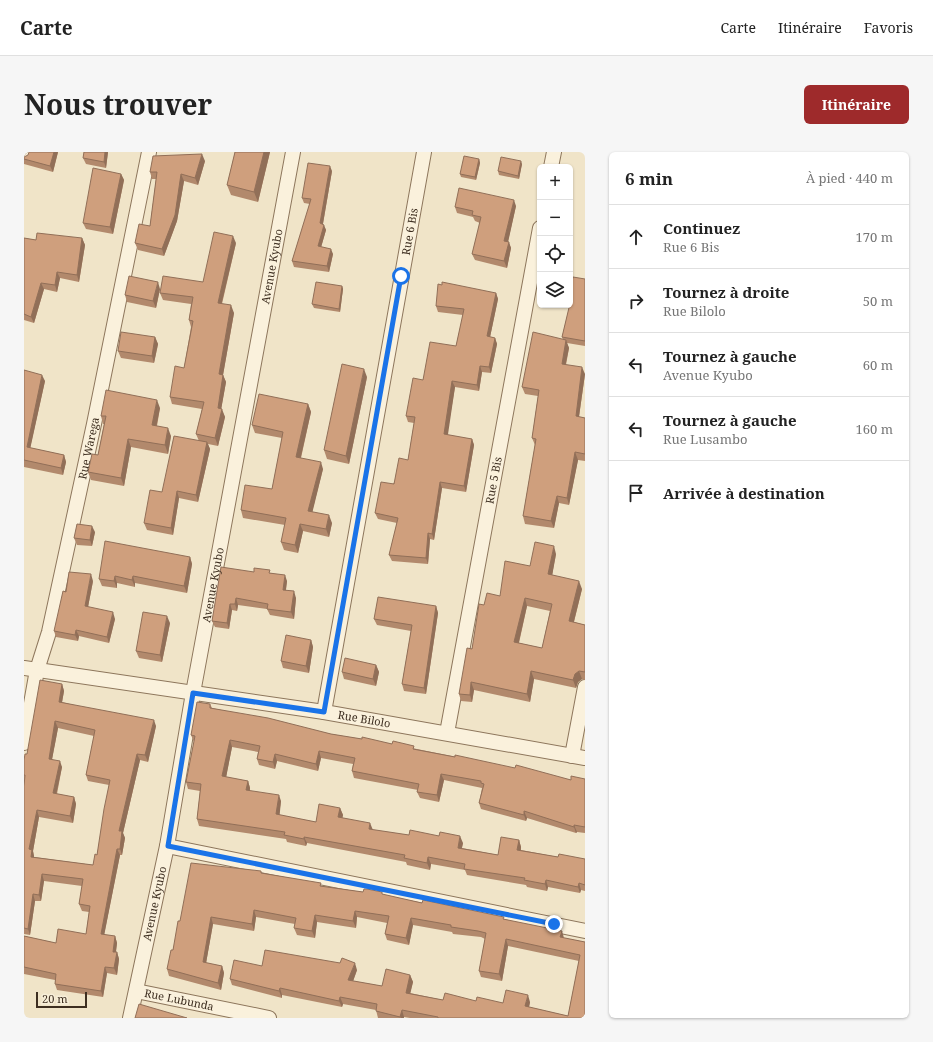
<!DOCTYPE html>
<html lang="fr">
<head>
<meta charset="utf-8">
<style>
	body { margin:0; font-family:"Noto Serif",serif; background:#f6f6f6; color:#222 }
	.controls { position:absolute; right:12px; top:12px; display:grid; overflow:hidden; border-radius:6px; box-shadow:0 1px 3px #0004 }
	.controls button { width:36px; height:36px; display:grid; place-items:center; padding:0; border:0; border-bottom:1px solid #e0e0e0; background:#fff; color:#222; font:20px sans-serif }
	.scale { position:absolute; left:12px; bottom:10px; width:51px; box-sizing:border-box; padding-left:4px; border:2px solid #3d2e20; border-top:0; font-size:11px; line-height:14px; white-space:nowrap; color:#3d2e20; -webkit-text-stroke:3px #f7eed8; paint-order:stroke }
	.stop { position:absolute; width:12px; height:12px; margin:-9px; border:3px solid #1a73e8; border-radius:50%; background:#fff }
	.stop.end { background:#1a73e8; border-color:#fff; box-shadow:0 1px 4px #0008 }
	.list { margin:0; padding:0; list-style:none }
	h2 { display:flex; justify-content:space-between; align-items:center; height:52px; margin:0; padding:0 16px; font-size:17px }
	h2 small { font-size:13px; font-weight:400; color:#767676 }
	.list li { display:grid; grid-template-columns:26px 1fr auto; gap:12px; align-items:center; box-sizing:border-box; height:64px; padding:0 16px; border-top:1px solid #e0e0e0 }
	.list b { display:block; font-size:15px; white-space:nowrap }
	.list p { margin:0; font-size:13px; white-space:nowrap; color:#767676 }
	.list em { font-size:13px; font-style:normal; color:#767676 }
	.icon { flex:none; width:22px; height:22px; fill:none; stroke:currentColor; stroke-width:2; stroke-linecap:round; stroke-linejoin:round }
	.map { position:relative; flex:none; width:561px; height:866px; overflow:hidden; border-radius:6px }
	header { display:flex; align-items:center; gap:24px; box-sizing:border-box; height:56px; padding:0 20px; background:#fff; border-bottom:1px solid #e0e0e0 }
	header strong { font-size:19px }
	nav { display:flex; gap:22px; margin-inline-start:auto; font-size:14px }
	.intro { display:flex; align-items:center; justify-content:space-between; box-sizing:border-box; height:96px; padding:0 24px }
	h1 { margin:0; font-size:28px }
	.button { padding:10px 18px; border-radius:6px; background:#9e2a2b; color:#fff; font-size:14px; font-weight:700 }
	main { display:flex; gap:24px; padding:0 24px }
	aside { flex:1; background:#fff; border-radius:6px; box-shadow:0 1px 3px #0004 }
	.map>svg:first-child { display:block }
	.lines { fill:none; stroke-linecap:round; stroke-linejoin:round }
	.street-casing { stroke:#8d765c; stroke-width:16 }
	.street { stroke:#faf1dc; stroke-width:14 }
	.wall { fill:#b2896c; fill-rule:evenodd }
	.shaded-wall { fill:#916f58 }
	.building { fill:#cf9f7d; stroke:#916f58; fill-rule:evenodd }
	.route { stroke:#1a73e8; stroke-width:5 }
	.labels { text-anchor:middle; stroke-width:3; stroke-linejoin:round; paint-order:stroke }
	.street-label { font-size:11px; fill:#3d2e20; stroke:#f7eed8 }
</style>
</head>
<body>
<header>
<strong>Carte</strong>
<nav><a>Carte</a><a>Itinéraire</a><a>Favoris</a></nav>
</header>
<div class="intro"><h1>Nous trouver</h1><a class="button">Itinéraire</a></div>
<main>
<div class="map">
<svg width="561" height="866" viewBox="0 0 561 866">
	<rect width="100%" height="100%" fill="#f0e4c8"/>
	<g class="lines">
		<g class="street-casing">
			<g id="street">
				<path d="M 0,3 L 1,0"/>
				<path d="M 527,15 L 530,0"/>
				<path id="s1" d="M 0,516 L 300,560 L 561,606"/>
				<path id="s2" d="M 300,560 L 400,0"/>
				<path id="s3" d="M 423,581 L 516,76"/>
				<path id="s4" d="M 0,591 L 13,518 L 25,480 L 70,272 L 125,0"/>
				<path d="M 548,604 L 561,535"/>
				<path d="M 143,694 L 561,779"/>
				<path id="s5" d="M 112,839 L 245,866"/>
				<path id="s6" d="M 106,866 L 143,694 L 169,541 L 269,0"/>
			</g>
		</g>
		<use href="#street" class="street"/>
	</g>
	<g class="wall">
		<path d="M 34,0 L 29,20 L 0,12 L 0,5 Z"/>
		<path d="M 60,0 L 84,0 L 82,16 L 62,12 L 59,6 Z"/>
		<path d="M 211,0 L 246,0 L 234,50 L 207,43 L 203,33 Z"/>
		<path d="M 455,7 L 456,11 L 452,28 L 437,25 L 436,22 Z"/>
		<path d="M 181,9 L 174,33 L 160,29 L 153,69 L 140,104 L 114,98 L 111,91 L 126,74 L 132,27 L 128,27 L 126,20 Z"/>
		<path d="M 498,12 L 495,27 L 475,23 L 474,19 Z"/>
		<path d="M 308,19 L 299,72 L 302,78 L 297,95 L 309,102 L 305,120 L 270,115 L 268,109 L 286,52 L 280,51 L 278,46 Z"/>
		<path d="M 97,22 L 100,28 L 89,82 L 62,77 L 59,71 Z"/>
		<path d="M 492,54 L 484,89 L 487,96 L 483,116 L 451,108 L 448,102 L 456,71 L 451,69 L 449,65 L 433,61 L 431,55 Z"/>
		<path d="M 0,86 L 12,88 L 58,86 L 61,93 L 55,130 L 36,126 L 33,140 L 20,137 L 10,171 L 0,168 Z"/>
		<path d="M 212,91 L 198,152 L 210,161 L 199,223 L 202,230 L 197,257 L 201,265 L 194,294 L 184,292 L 186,297 L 174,350 L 155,346 L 149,383 L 123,378 L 120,371 L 138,340 L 175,289 L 172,282 L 178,257 L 148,252 L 146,245 L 160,216 L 167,175 L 165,168 L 167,152 L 139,148 L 136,141 L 179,130 Z"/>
		<path d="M 561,127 L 561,194 L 543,191 L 545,196 L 542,213 L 561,222 L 555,265 L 561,266 L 561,309 L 554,308 L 545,353 L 535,351 L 530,376 L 501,372 L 499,364 L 511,293 L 508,286 L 514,244 L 501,242 L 498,235 L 539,188 L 538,185 L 547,148 L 546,146 L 546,137 Z"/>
		<path d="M 318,134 L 319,137 L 316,160 L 290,156 L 288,152 Z"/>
		<path d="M 136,137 L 132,156 L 103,150 L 101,143 Z"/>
		<path d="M 472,141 L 474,147 L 466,185 L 471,186 L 473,192 L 467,221 L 458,220 L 455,239 L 431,235 L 423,283 L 448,287 L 450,293 L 442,340 L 418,336 L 410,388 L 406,387 L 404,412 L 368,409 L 365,403 L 373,371 L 354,367 L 351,361 L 384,308 L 390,271 L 384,270 L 382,264 L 432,194 L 439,163 L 414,160 L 412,154 Z"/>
		<path d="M 131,185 L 134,192 L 130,211 L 97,206 L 94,199 Z"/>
		<path d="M 0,218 L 21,229 L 6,296 L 40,303 L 42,310 L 39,323 L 0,315 Z"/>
		<path d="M 343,225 L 325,312 L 303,307 L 300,298 Z"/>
		<path d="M 284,252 L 287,260 L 277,306 L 299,317 L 288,360 L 308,371 L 305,385 L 279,379 L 274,401 L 260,398 L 257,390 L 261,373 L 219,366 L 217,358 L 248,337 L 258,286 L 231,281 L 228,273 Z"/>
		<path d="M 136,256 L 133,274 L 147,284 L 144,302 L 107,295 L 100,334 L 67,328 L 64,320 L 74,303 L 80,272 L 79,272 L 77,264 Z"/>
		<path d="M 71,380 L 68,394 L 53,393 L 50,386 Z"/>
		<path d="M 532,402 L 528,423 L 558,437 L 550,470 L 561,473 L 561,528 L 558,527 L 554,530 L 552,536 L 510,527 L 506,550 L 450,538 L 448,550 L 437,549 L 435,542 L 460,453 L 476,444 L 506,414 ZM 503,454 L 526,459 L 518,496 L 495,491 Z"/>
		<path d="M 166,405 L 168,412 L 163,441 L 111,431 L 111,435 L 93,431 L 93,436 L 78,434 L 75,427 Z"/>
		<path d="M 230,420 L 247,421 L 263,429 L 262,438 L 272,446 L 270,467 L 246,463 L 243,457 L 214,453 L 213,459 L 208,458 L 205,477 L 191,475 L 188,469 Z"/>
		<path d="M 69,429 L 64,455 L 91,467 L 85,491 L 55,484 L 54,489 L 32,485 L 30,479 Z"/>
		<path d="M 412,454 L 414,461 L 402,542 L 380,539 L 378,532 L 387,479 L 353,473 L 350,467 Z"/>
		<path d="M 146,471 L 138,510 L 115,506 L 112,499 Z"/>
		<path d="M 287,488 L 289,495 L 285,521 L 259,516 L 257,509 Z"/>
		<path d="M 352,513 L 355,520 L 352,534 L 320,527 L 318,520 Z"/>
		<path d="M 38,532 L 40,539 L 38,550 L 132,574 L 124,610 L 116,608 L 99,681 L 101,686 L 98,703 L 96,703 L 80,783 L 91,784 L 93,791 L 92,800 L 93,800 L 95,807 L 93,823 L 83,821 L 79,845 L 33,838 L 31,832 L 31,828 L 0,822 L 0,784 L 32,791 L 62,782 L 65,760 L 58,759 L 55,752 L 58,734 L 20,729 L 17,749 L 11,749 L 6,783 L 0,782 L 0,608 ZM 34,576 L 70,584 L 62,623 L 64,629 L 85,633 L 73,703 L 69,713 L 10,705 L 9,699 L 15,665 L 49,671 L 52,652 L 50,645 L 33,642 L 38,615 L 28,607 Z"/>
		<path d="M 186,552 L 188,556 L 307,582 L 368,592 L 547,628 L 561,627 L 561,681 L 553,680 L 552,681 L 503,666 L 502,669 L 457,657 L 455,651 L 458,636 L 420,628 L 415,650 L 396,646 L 393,640 L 394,638 L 330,626 L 328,619 L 329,612 L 297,606 L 294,619 L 253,609 L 251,617 L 235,613 L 233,607 L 234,600 L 208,595 L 202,625 L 224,629 L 226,636 L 226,639 L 257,649 L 255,663 L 292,670 L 316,656 L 319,663 L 318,666 L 349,678 L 439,691 L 438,696 L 474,703 L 495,688 L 497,695 L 497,698 L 534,705 L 561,707 L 561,739 L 557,738 L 556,741 L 524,735 L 523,739 L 503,735 L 502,733 L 443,723 L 441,718 L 407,712 L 406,718 L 383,713 L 382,710 L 283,691 L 282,694 L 263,690 L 262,687 L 175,674 L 173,667 L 176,639 L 164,637 L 162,630 L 170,590 L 167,583 Z"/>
		<path d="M 238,721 L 298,734 L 359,743 L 481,767 L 540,786 L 561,790 L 561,866 L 386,866 L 380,865 L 380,866 L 354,866 L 352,858 L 319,852 L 318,855 L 258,843 L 258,846 L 208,833 L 206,827 L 238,814 L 333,818 L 329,829 L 358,834 L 386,823 L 389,830 L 386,841 L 419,848 L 479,851 L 506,850 L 505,855 L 544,864 L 555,809 L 484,794 L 478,829 L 457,825 L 455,819 L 461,787 L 457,785 L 429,782 L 428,780 L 389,773 L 385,793 L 363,788 L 361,782 L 363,771 L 333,765 L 332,776 L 293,770 L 291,786 L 273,783 L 270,776 L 271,772 L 232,765 L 230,779 L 189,772 L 182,811 L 198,814 L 200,821 L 197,838 L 145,824 L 143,817 L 149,798 L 156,769 Z"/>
	</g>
	<g class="shaded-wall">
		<path d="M 30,0 L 34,0 L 29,20 L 26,14 Z"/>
		<path d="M 81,0 L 84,0 L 82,16 L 80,10 Z"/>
		<path d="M 240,0 L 246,0 L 234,50 L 230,40 Z"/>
		<path d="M 178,2 L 181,9 L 174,33 L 171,26 Z"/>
		<path d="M 455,7 L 456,11 L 452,28 L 451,25 Z"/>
		<path d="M 497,9 L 498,12 L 495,27 L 494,24 Z"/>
		<path d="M 306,14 L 308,19 L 298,77 L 296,71 Z"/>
		<path d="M 97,22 L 100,28 L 89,82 L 86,75 Z"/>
		<path d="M 157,22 L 160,29 L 153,69 L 140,104 L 138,97 Z"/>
		<path d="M 490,48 L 492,54 L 483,95 L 480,89 Z"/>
		<path d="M 300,73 L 302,78 L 296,99 L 294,94 Z"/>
		<path d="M 209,84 L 212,91 L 196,158 L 194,151 Z"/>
		<path d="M 58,86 L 61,93 L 55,130 L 53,123 Z"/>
		<path d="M 485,90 L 487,96 L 483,116 L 480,109 Z"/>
		<path d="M 307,97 L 309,102 L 305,120 L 303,114 Z"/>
		<path d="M 33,120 L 36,126 L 33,140 L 31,133 Z"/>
		<path d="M 134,130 L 136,137 L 132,156 L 129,149 Z"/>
		<path d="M 17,131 L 20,137 L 10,171 L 7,165 Z"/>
		<path d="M 318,134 L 319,137 L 316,160 L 315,157 Z"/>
		<path d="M 472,141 L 474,147 L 465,190 L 463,184 Z"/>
		<path d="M 207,153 L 210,161 L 199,223 L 202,230 L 196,264 L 194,256 L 195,222 Z"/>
		<path d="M 131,185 L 134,192 L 130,211 L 128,204 Z"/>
		<path d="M 471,186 L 473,192 L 467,221 L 465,215 Z"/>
		<path d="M 542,188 L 545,196 L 540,220 L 538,212 Z"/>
		<path d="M 456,214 L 458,220 L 455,239 L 453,233 Z"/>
		<path d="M 558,215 L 561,222 L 554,271 L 552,264 Z"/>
		<path d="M 340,217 L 343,225 L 325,312 L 322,304 Z"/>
		<path d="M 18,223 L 21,229 L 5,302 L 3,295 Z"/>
		<path d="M 428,229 L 431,235 L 423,289 L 420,282 Z"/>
		<path d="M 133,248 L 136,256 L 131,281 L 128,273 Z"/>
		<path d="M 284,252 L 287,260 L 275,313 L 272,305 Z"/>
		<path d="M 198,257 L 201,265 L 194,294 L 191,286 Z"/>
		<path d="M 144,276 L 147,284 L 144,302 L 141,293 Z"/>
		<path d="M 104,287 L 107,295 L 100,334 L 97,326 Z"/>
		<path d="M 448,287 L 450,293 L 442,340 L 440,334 Z"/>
		<path d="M 183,290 L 186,297 L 174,350 L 172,343 Z"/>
		<path d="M 551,300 L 554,308 L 545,353 L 543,346 Z"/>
		<path d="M 40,303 L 42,310 L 39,323 L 37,316 Z"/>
		<path d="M 297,310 L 299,317 L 287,366 L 284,359 Z"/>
		<path d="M 416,330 L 418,336 L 410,388 L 408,382 Z"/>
		<path d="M 153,339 L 155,346 L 149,383 L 147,376 Z"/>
		<path d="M 533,344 L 535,351 L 530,376 L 527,369 Z"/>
		<path d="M 305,363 L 308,371 L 305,385 L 302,377 Z"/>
		<path d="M 276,372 L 279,379 L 274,401 L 271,393 Z"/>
		<path d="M 68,374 L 71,380 L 68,394 L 66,388 Z"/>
		<path d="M 404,381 L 406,387 L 404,412 L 402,406 Z"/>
		<path d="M 530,394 L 532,402 L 527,430 L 524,422 Z"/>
		<path d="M 166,405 L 168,412 L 163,441 L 160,434 Z"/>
		<path d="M 67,422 L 69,429 L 63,460 L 61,454 Z"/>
		<path d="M 261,423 L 263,429 L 261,444 L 259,438 Z"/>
		<path d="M 91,424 L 93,431 L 93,436 L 90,429 Z"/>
		<path d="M 109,424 L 111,431 L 111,435 L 108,428 Z"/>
		<path d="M 555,429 L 558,437 L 548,477 L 545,469 Z"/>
		<path d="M 270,439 L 272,446 L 270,467 L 267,460 Z"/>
		<path d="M 212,446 L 214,453 L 213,459 L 211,452 Z"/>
		<path d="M 501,446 L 503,454 L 493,498 L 490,490 Z"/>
		<path d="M 206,452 L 208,458 L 205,477 L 203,471 Z"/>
		<path d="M 412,454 L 414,461 L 402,542 L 400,536 Z"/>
		<path d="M 89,460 L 91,467 L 85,491 L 83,485 Z"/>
		<path d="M 143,464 L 146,471 L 138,510 L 136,503 Z"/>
		<path d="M 52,478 L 55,484 L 54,489 L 51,483 Z"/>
		<path d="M 287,488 L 289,495 L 285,521 L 282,514 Z"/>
		<path d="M 352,513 L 355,520 L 352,534 L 349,527 Z"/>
		<path d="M 507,519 L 510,527 L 506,550 L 503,542 Z"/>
		<path d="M 555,519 L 558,527 L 554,530 L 552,536 L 549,528 L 551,522 Z"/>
		<path d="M 447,530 L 450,538 L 448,550 L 446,543 Z"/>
		<path d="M 38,532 L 40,539 L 37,556 L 35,550 Z"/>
		<path d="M 130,568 L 132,574 L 124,610 L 121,603 Z"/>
		<path d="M 31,569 L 34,576 L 27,613 L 25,607 Z"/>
		<path d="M 206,588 L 208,595 L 201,631 L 198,624 Z"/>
		<path d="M 295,599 L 297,606 L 294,619 L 292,612 Z"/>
		<path d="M 113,602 L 116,608 L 99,681 L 101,686 L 98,703 L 96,697 L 95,679 Z"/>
		<path d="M 251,602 L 253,609 L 251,617 L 249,610 Z"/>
		<path d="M 36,609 L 38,615 L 31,648 L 29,641 Z"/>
		<path d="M 417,622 L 420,628 L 415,650 L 413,643 Z"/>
		<path d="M 224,629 L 226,636 L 225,645 L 222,638 Z"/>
		<path d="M 255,643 L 257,649 L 255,669 L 252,662 Z"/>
		<path d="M 50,645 L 52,652 L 49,671 L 46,664 Z"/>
		<path d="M 316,656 L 319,663 L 317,672 L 314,665 Z"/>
		<path d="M 13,658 L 15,665 L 9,699 L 10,704 L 9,711 L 7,705 L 5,697 Z"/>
		<path d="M 500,659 L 503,666 L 502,669 L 500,663 Z"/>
		<path d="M 346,671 L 349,678 L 345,677 Z"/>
		<path d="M 550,673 L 553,680 L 552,681 L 550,675 Z"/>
		<path d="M 436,684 L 439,691 L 436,703 L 434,696 Z"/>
		<path d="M 280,685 L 283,691 L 282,694 L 280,687 Z"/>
		<path d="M 495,688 L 497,695 L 496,704 L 493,698 Z"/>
		<path d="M 93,697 L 96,703 L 79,789 L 77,782 Z"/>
		<path d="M 404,705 L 407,712 L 406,718 L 403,711 Z"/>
		<path d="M 18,722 L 20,729 L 17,749 L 15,743 Z"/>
		<path d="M 522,728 L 524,735 L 523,739 L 521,732 Z"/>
		<path d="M 555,731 L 557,738 L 556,741 L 554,735 Z"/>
		<path d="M 9,742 L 11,749 L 6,783 L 4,777 Z"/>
		<path d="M 230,758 L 232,765 L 230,779 L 228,772 Z"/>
		<path d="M 331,759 L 333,765 L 332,776 L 329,769 Z"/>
		<path d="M 291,763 L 293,770 L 291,786 L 288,779 Z"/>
		<path d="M 187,765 L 189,772 L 181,817 L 179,810 Z"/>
		<path d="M 387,766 L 389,773 L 385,793 L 382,786 Z"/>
		<path d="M 538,779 L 540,786 L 536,785 Z"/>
		<path d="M 91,784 L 93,791 L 91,806 L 89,800 Z"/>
		<path d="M 482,787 L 484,794 L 478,829 L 475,822 Z"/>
		<path d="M 93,800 L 95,807 L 93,823 L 90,816 Z"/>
		<path d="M 331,811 L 333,818 L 327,835 L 324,828 Z"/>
		<path d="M 198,814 L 200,821 L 197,838 L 194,831 Z"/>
		<path d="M 81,815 L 83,821 L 79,845 L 77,839 Z"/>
		<path d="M 386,823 L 389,830 L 385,847 L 382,841 Z"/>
		<path d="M 256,836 L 258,843 L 258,846 L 255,839 Z"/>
		<path d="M 504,843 L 506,850 L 504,860 L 501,854 Z"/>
		<path d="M 316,845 L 319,852 L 318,855 L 315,849 Z"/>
		<path d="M 378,858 L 380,865 L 380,866 L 377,866 L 376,865 Z"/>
	</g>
	<g class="building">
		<path d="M 5,0 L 30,0 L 26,14 L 0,7 L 0,5 L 4,3 Z"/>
		<path d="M 60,0 L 81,0 L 80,10 L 59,6 Z"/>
		<path d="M 211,0 L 240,0 L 230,40 L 203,33 Z"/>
		<path d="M 178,2 L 171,26 L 157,22 L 151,63 L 138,97 L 111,91 L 115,72 L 126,74 L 133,20 L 126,20 L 129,4 Z"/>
		<path d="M 440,4 L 455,7 L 451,25 L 436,22 Z"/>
		<path d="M 477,5 L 497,9 L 494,24 L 474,19 Z"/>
		<path d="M 284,11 L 306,14 L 296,71 L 300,73 L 294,94 L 307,97 L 303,114 L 268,109 L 287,47 L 278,46 Z"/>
		<path d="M 69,16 L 97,22 L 86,75 L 59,71 Z"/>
		<path d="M 435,36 L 490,48 L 480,89 L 485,90 L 480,109 L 448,102 L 457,65 L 448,63 L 449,59 L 431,55 Z"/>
		<path d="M 190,80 L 209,84 L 194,151 L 207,153 L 195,222 L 199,223 L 194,256 L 198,257 L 191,286 L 172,282 L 180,250 L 146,245 L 151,214 L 160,216 L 169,169 L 165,168 L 169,145 L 136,141 L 139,124 L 179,130 Z"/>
		<path d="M 13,81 L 58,86 L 53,123 L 33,120 L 31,133 L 17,131 L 7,165 L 0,162 L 0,86 L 12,88 Z"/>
		<path d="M 105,124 L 134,130 L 129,149 L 101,143 Z"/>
		<path d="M 549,125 L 561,127 L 561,189 L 538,185 L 548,143 L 546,143 L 546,137 Z"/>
		<path d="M 292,130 L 318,134 L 315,157 L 288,152 Z"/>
		<path d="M 418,130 L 472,141 L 463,184 L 471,186 L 465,215 L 456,214 L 453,233 L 428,229 L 420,282 L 448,287 L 440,334 L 416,330 L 408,382 L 404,381 L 402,406 L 365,403 L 374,366 L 351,361 L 357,330 L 370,332 L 375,306 L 384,308 L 391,265 L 382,264 L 389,226 L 399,228 L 406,190 L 432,194 L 440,157 L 412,154 L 414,132 L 418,133 Z"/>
		<path d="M 97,180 L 131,185 L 128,204 L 94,199 Z"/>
		<path d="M 509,180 L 542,188 L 538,212 L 558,215 L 552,264 L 561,266 L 561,302 L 551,300 L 543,346 L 533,344 L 527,369 L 499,364 L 512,287 L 508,286 L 515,238 L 498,235 Z"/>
		<path d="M 318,212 L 340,217 L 322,304 L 300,298 Z"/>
		<path d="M 0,218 L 18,223 L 3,295 L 40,303 L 37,316 L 0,308 Z"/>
		<path d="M 82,238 L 133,248 L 128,273 L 144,276 L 141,293 L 104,287 L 97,326 L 64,320 L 68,302 L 74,303 L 82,264 L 77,264 Z"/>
		<path d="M 235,242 L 284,252 L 272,305 L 297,310 L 284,359 L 305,363 L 302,377 L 276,372 L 271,393 L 257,390 L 262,366 L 217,358 L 221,333 L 248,337 L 259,280 L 228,273 Z"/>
		<path d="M 150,284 L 183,290 L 172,343 L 153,339 L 147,376 L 120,371 L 126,338 L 138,340 Z"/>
		<path d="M 53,372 L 68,374 L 66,388 L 50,386 Z"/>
		<path d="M 81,389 L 166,405 L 160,434 L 109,424 L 108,428 L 91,424 L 90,429 L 75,427 Z"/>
		<path d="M 511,390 L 530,394 L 524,422 L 555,429 L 545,469 L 561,473 L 561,520 L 555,519 L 551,522 L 549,528 L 507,519 L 503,542 L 447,530 L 446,543 L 435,542 L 443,496 L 448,497 L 455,452 L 460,453 L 463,441 L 476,444 L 481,409 L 506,414 ZM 501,446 L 528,452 L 518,496 L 490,490 Z"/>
		<path d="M 197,415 L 230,420 L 230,416 L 246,418 L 245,421 L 261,423 L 259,438 L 270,439 L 267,460 L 243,457 L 244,452 L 212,446 L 211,452 L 206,452 L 203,471 L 188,469 Z"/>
		<path d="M 45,420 L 67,422 L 61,454 L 89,460 L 83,485 L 52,478 L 51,483 L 30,479 L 39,439 L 42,440 Z"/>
		<path d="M 354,445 L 412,454 L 400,536 L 378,532 L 388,473 L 350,467 Z"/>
		<path d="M 119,460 L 143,464 L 136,503 L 112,499 Z"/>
		<path d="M 262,483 L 287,488 L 282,514 L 257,509 Z"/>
		<path d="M 321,506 L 352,513 L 349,527 L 318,520 Z"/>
		<path d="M 16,528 L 38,532 L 35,550 L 130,568 L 121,603 L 113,602 L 95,679 L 98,679 L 96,697 L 93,697 L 77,782 L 91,784 L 89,800 L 93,800 L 90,816 L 81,815 L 77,839 L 31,832 L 32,822 L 0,815 L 0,784 L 32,791 L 34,777 L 62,782 L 66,754 L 55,752 L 59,727 L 18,722 L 15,743 L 9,742 L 4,777 L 0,776 L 0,634 L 1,623 L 0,623 L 0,608 L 1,602 L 3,602 ZM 31,569 L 71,578 L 62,623 L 86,628 L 80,657 L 73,703 L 71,702 L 69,713 L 7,705 L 8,698 L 5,697 L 13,658 L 46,664 L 50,645 L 29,641 L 36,609 L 25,607 Z"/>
		<path d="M 173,550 L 186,552 L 186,556 L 244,566 L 307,582 L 338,587 L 338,585 L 368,592 L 369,589 L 390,594 L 389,597 L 431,605 L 431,603 L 491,616 L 492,613 L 547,628 L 547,624 L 561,627 L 561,675 L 550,673 L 550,675 L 500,659 L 500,663 L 455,651 L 460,632 L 457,631 L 457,629 L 417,622 L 413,643 L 393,640 L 395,632 L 328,619 L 331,606 L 295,599 L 292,612 L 251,602 L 249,610 L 233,607 L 236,594 L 206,588 L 198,624 L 224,629 L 222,638 L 255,643 L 252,662 L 292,670 L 295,652 L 316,656 L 314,665 L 346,671 L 345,677 L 385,683 L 386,678 L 415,684 L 416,680 L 436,684 L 434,696 L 474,703 L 477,685 L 495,688 L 493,698 L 534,705 L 535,702 L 561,707 L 561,733 L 555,731 L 554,735 L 522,728 L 521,732 L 500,728 L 501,726 L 440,717 L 441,712 L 404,705 L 403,711 L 380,706 L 381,703 L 280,685 L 280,687 L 260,683 L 261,680 L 173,667 L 177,632 L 162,630 L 171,584 L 167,583 Z"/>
		<path d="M 167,711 L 237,719 L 237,721 L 297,731 L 296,734 L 339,740 L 340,737 L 343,737 L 358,740 L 358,742 L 398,751 L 399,748 L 480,765 L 479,767 L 538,779 L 536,785 L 561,790 L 561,866 L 414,866 L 414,865 L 378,858 L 376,865 L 352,859 L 353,852 L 316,845 L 315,849 L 256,836 L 255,839 L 206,827 L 210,808 L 238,814 L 241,798 L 316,811 L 318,806 L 331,811 L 324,828 L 358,834 L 362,817 L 386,823 L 382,841 L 419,848 L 421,841 L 452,849 L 453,845 L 479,851 L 482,838 L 504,843 L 501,854 L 544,864 L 556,803 L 482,787 L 475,822 L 455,819 L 462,781 L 454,779 L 427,775 L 427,773 L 387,766 L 382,786 L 361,782 L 365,764 L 331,759 L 329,769 L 291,763 L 288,779 L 270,776 L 272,766 L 230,758 L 228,772 L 187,765 L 179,810 L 198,814 L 194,831 L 143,817 L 147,798 L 149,798 L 154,769 L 156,769 Z"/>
		<path d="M 115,852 L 163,866 L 111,866 Z"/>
	</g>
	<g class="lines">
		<path class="route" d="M 377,124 L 300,560 L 169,541 L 144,694 L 530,772"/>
	</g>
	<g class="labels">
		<g class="street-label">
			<text dy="4" stroke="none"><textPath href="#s2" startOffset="488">Rue 6 Bis</textPath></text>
			<text dy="4" stroke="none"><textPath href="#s6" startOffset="765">Avenue Kyubo</textPath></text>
			<text dy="4" stroke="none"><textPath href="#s4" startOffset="302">Rue Warega</textPath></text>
			<text dy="4" stroke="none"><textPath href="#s3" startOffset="257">Rue 5 Bis</textPath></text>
			<text dy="4" stroke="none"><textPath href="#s6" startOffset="441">Avenue Kyubo</textPath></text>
			<text dy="4" stroke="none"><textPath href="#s1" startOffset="344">Rue Bilolo</textPath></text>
			<text dy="4" stroke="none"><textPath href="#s6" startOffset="117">Avenue Kyubo</textPath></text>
			<text dy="4" stroke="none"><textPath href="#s5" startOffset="44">Rue Lubunda</textPath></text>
		</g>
	</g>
</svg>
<div class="controls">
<button>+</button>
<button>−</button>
<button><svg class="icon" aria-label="locate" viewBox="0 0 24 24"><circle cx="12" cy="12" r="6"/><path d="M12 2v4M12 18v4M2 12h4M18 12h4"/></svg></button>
<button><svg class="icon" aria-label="layers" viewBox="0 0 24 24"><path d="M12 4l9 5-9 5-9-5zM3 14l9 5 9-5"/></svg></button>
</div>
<div class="scale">20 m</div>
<div class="stop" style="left:377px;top:124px"></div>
<div class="stop end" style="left:530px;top:772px"></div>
</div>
<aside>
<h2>6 min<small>À pied · 440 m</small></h2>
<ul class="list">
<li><svg class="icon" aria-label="ahead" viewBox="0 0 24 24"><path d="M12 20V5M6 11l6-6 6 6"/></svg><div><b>Continuez</b><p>Rue 6 Bis</p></div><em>170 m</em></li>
<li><svg class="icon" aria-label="right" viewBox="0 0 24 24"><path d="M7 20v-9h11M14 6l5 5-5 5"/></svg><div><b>Tournez à droite</b><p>Rue Bilolo</p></div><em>50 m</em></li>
<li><svg class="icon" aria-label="left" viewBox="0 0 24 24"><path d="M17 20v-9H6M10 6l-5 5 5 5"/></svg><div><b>Tournez à gauche</b><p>Avenue Kyubo</p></div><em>60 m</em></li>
<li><svg class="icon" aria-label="left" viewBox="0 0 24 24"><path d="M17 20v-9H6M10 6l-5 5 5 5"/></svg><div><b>Tournez à gauche</b><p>Rue Lusambo</p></div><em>160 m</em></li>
<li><svg class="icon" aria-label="arrive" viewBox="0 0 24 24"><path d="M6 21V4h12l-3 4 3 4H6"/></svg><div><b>Arrivée à destination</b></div></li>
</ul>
</aside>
</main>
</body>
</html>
